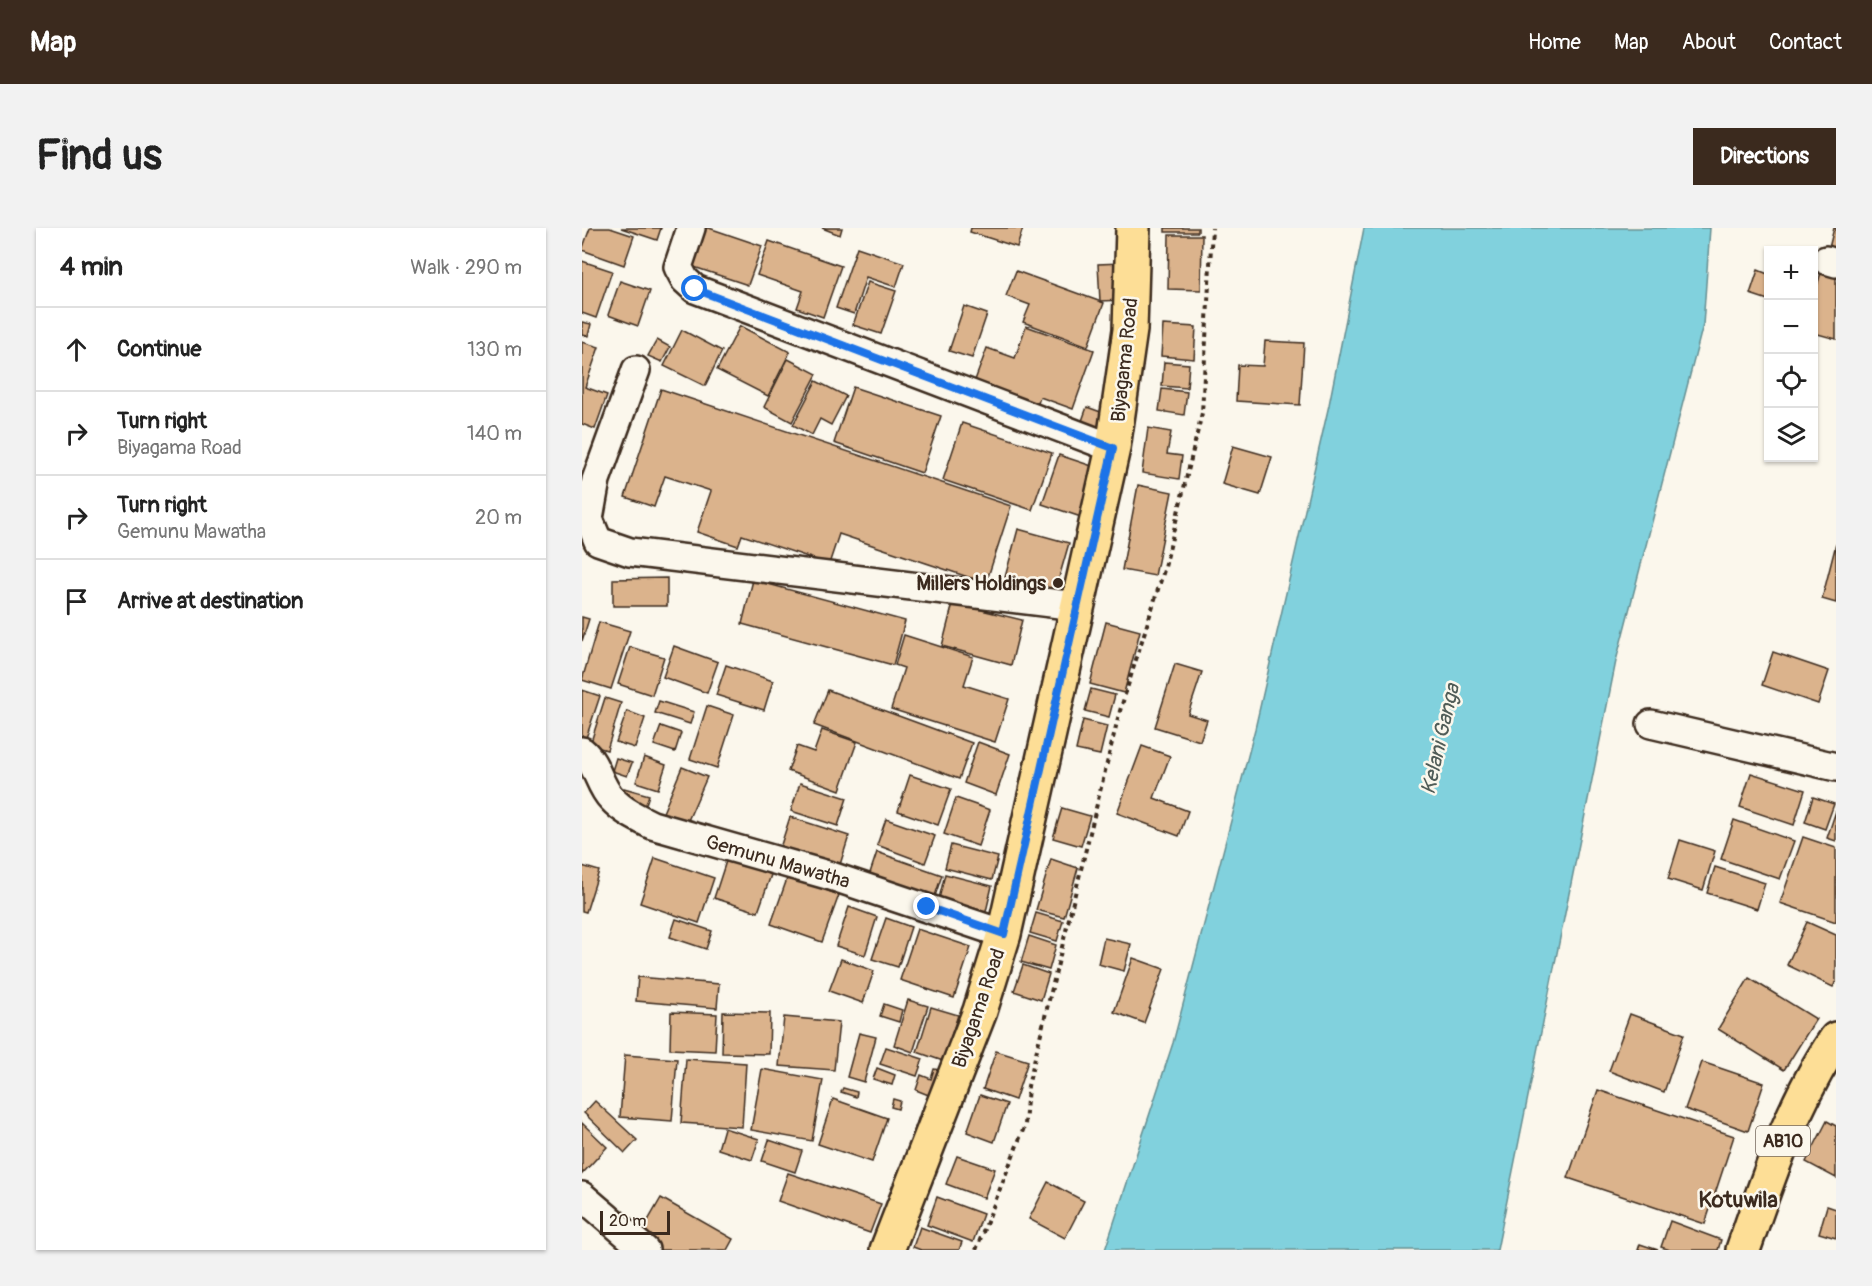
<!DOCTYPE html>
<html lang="en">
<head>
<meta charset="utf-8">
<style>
	body { margin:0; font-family:Pangolin,sans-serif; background:#f2f2f2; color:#222 }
	.controls { position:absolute; right:18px; top:18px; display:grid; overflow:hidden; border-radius:0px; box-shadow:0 2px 4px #0004 }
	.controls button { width:54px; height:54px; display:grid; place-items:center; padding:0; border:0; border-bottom:2px solid #e0e0e0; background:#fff; color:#222; font:30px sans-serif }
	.scale { position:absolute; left:18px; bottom:15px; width:70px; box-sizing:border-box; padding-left:6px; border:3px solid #3b2a1e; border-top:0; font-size:16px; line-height:21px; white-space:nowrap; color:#3b2a1e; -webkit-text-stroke:4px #fbf7ec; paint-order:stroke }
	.stop { position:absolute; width:18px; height:18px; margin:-14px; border:4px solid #1a73e8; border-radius:50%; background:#fff }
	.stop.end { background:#1a73e8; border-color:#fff; box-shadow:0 2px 6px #0008 }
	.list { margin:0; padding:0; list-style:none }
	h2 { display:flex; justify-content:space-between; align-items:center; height:78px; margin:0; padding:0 24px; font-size:26px }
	h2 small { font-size:20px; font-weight:400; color:#767676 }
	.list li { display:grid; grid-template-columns:39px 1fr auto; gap:18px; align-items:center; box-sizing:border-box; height:84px; padding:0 24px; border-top:2px solid #e0e0e0 }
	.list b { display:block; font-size:22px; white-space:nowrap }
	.list p { margin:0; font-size:20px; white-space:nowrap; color:#767676 }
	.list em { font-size:20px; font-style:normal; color:#767676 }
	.icon { flex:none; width:33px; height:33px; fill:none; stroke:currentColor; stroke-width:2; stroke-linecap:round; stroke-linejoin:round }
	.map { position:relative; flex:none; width:1254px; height:1022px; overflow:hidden; border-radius:0px }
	header { display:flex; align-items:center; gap:36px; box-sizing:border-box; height:84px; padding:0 30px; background:#3b2a1e; color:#fff }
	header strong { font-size:28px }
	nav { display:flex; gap:33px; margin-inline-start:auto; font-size:21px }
	.intro { display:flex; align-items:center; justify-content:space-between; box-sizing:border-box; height:144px; padding:0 36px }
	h1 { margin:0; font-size:42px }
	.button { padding:15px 27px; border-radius:0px; background:#3b2a1e; color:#fff; font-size:21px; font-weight:700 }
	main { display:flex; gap:36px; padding:0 36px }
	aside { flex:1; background:#fff; border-radius:0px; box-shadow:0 2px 4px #0004 }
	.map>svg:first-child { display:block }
	.water { fill:#81d1dd; stroke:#658e91; stroke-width:1.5 }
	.building { fill:#dbb38c; stroke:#3b2a1e; stroke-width:1.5 }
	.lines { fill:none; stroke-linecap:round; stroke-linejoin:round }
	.street-casing { stroke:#3b2a1e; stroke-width:32 }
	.primary-casing { stroke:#3b2a1e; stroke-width:38 }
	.path { stroke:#3b2a1e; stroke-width:4; stroke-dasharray:4.5 4.5; stroke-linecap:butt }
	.street { stroke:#fbf7ec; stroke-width:27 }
	.primary { stroke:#fdde96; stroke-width:33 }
	.route { stroke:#1a73e8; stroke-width:8 }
	.poi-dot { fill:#3b2a1e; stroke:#fbf7ec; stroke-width:2 }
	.labels { text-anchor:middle; stroke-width:5; stroke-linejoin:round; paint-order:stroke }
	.shield { fill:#fbf7ec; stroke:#75685c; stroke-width:1.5 }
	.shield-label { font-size:18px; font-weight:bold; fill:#3b2a1e }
	.street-label { font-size:20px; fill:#3b2a1e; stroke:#fbf7ec }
	.poi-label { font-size:20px; font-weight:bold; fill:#3b2a1e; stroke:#fbf7ec; text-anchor:end }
	.water-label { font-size:21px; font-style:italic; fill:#505c57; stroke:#fbf7ec }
	.quarter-label { font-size:22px; font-weight:bold; fill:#3b2a1e; stroke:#fbf7ec }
</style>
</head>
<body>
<header>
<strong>Map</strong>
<nav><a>Home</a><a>Map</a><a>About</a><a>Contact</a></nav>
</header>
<div class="intro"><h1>Find us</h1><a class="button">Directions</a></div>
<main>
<aside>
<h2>4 min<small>Walk · 290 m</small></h2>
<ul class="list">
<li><svg class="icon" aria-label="ahead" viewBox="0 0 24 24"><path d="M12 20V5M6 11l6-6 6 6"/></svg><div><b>Continue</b></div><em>130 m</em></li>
<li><svg class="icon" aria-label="right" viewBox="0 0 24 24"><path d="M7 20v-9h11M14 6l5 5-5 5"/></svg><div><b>Turn right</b><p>Biyagama Road</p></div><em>140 m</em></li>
<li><svg class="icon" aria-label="right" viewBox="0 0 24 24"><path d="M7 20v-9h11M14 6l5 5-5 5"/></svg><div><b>Turn right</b><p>Gemunu Mawatha</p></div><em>20 m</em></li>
<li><svg class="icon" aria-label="arrive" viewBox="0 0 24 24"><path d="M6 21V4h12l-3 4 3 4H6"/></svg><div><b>Arrive at destination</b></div></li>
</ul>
</aside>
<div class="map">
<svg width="1254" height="1022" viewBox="0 0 1254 1022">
	<rect width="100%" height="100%" fill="#fbf7ec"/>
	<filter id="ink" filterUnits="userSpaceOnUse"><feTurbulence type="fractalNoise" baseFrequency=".0167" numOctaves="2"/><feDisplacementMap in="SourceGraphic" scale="12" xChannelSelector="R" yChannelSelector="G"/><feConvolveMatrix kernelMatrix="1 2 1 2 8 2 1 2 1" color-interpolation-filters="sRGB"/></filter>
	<g filter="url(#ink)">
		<path class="water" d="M 782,0 L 1128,0 L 1121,97 L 1034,433 L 915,1022 L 523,1022 L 591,815 L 673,501 L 747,177 Z"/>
		<g class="building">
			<path d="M 8,0 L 28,0 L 52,8 L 42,37 L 0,22 Z"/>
			<path d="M 39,0 L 79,0 L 75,12 Z"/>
			<path d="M 118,0 L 127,0 L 180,18 L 166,57 L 106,37 Z"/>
			<path d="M 240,0 L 260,0 L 258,7 Z"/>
			<path d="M 389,0 L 441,0 L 435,19 L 388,4 Z"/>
			<rect x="583" y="0" width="33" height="4"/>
			<path d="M 1252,0 L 1254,0 L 1254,22 L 1247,20 Z"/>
			<path d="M 587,7 L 620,7 L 619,62 L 586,61 Z"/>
			<path d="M 187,13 L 259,38 L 241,89 L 215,80 L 221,63 L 175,47 Z"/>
			<path d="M 275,19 L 322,35 L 314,59 L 284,49 L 272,86 L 254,80 Z"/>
			<path d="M 0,33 L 30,43 L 14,90 L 0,85 Z"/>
			<path d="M 540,35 L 542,72 L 518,73 L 516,36 Z"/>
			<path d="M 1240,41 L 1254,45 L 1254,111 L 1232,105 L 1232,68 Z"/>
			<path d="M 1176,42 L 1186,46 L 1186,72 L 1168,66 Z"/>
			<path d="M 434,43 L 522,75 L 506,118 L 441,94 L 448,77 L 424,68 Z"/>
			<path d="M 38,53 L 68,63 L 56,98 L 26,87 Z"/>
			<path d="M 286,54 L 314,63 L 299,106 L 271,97 Z"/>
			<path d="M 382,78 L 405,86 L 390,130 L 367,123 Z"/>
			<path d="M 0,94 L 9,96 L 6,108 L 0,107 Z"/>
			<path d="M 581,97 L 614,99 L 612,131 L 579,128 Z"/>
			<path d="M 158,98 L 208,124 L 186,168 L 135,142 Z"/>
			<path d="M 444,98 L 512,122 L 491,181 L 458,169 L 453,185 L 389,163 L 405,120 L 433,130 Z"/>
			<path d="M 100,102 L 140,123 L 123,158 L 82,138 Z"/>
			<path d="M 75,112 L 88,119 L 80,134 L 66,128 Z"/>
			<path d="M 683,113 L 722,115 L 718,177 L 654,173 L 656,137 L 681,138 Z"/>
			<path d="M 0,114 L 17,119 L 3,159 L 25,167 L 13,201 L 0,196 Z"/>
			<path d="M 206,131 L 235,146 L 210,194 L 182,179 Z"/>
			<path d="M 582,134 L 607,136 L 605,160 L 580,158 Z"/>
			<path d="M 234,153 L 264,168 L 249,197 L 238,191 L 230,207 L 211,197 Z"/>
			<path d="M 271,159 L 359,188 L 340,245 L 252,215 Z"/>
			<path d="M 79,161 L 429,278 L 404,355 L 257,306 L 247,336 L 160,307 L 156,318 L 115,304 L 129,263 L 83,248 L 72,279 L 43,269 Z"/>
			<path d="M 580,161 L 605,164 L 602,187 L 577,183 Z"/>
			<path d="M 505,179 L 527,187 L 518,212 L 496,204 Z"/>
			<path d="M 380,195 L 470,225 L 450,282 L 361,252 Z"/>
			<path d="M 566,200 L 589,204 L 585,226 L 600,228 L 597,251 L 560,245 Z"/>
			<path d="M 651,218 L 690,229 L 678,267 L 640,256 Z"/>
			<path d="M 477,227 L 516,240 L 499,289 L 460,276 Z"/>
			<path d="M 556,257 L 590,264 L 573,348 L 540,342 Z"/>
			<path d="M 436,301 L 487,315 L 472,367 L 422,353 Z"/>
			<path d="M 1254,316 L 1254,375 L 1240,371 Z"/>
			<path d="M 85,350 L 85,378 L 31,378 L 31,351 Z"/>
			<path d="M 171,352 L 323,393 L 311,437 L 160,396 Z"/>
			<path d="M 371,375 L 440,392 L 429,437 L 360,418 Z"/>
			<path d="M 0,389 L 7,391 L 0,413 Z"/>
			<path d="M 17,394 L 48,403 L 29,461 L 0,452 Z"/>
			<path d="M 524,394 L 558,403 L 542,465 L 508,456 Z"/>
			<path d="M 322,407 L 391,429 L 382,457 L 427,471 L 413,514 L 309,481 L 322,440 L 313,437 Z"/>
			<path d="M 92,418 L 136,434 L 125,465 L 81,449 Z"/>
			<path d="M 48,419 L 82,429 L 70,467 L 36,456 Z"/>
			<path d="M 1191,424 L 1247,443 L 1236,476 L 1180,457 Z"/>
			<path d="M 593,436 L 620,444 L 606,486 L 625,492 L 618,513 L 573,499 Z"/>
			<path d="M 144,437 L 191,453 L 182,482 L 134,467 Z"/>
			<path d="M 509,461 L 533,467 L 527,489 L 503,483 Z"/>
			<path d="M 0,462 L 18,468 L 3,513 L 0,512 Z"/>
			<path d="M 246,462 L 390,515 L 377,551 L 232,497 Z"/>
			<path d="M 23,470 L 39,475 L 25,522 L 8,517 Z"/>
			<path d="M 77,473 L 112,484 L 108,496 L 73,485 Z"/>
			<path d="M 125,478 L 152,487 L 135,540 L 108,531 Z"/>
			<path d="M 45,483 L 63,490 L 53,520 L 34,514 Z"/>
			<path d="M 501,492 L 525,498 L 518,527 L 494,522 Z"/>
			<path d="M 79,498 L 99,505 L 93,524 L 72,517 Z"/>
			<path d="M 240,502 L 275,514 L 258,562 L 206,543 L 215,518 L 232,524 Z"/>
			<path d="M 396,514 L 428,526 L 414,567 L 382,555 Z"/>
			<path d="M 560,518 L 588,528 L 572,570 L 606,583 L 597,608 L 535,585 Z"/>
			<path d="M 62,529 L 84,537 L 76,561 L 54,554 Z"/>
			<path d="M 34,530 L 50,535 L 45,548 L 30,543 Z"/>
			<path d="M 100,539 L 125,549 L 104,597 L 80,587 Z"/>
			<path d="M 1169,545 L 1223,562 L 1212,597 L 1158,579 Z"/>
			<path d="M 328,547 L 369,561 L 356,597 L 316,583 Z"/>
			<path d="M 218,555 L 265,570 L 256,598 L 209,583 Z"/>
			<path d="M 42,560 L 67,567 L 63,579 L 39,571 Z"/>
			<path d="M 1231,569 L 1252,576 L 1243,601 L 1223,594 Z"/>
			<path d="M 374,570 L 408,582 L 396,618 L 362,606 Z"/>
			<path d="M 480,580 L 508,588 L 499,618 L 471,610 Z"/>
			<path d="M 1254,583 L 1254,613 L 1245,610 Z"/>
			<path d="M 208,589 L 267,608 L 256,643 L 197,623 Z"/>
			<path d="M 304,591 L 353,608 L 343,635 L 295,617 Z"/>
			<path d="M 1152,592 L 1212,613 L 1198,651 L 1139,631 Z"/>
			<path d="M 1221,609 L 1254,620 L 1254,694 L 1198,675 Z"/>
			<path d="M 1098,612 L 1133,623 L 1121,662 L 1086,651 Z"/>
			<path d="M 369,617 L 416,629 L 410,652 L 363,640 Z"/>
			<path d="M 295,624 L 360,647 L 350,677 L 285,654 Z"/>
			<path d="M 73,630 L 132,650 L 117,695 L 58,675 Z"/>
			<path d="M 145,630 L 190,644 L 176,684 L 132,670 Z"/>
			<path d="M 469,631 L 496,640 L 482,689 L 454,682 Z"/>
			<path d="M 0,638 L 17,643 L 4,684 L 0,683 Z"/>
			<path d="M 1133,639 L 1183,655 L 1175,681 L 1125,665 Z"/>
			<path d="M 363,646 L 410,658 L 402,692 L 355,679 Z"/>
			<path d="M 206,648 L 257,667 L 240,714 L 189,696 Z"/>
			<path d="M 267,679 L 295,689 L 283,727 L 254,718 Z"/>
			<path d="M 454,685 L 481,693 L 475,713 L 448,705 Z"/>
			<path d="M 304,690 L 329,699 L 316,739 L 290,731 Z"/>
			<path d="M 94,691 L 130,703 L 124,721 L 88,709 Z"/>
			<path d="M 1225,694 L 1254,707 L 1254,753 L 1251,759 L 1205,737 Z"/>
			<path d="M 335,701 L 389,719 L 372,770 L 318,752 Z"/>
			<path d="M 447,708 L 474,717 L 467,742 L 439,734 Z"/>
			<path d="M 522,710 L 549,716 L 542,743 L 516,736 Z"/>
			<path d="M 551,730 L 582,741 L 562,795 L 532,784 Z"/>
			<path d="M 259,731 L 292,743 L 281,775 L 247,763 Z"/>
			<path d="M 441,737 L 467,746 L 459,772 L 432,763 Z"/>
			<path d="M 56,749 L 137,756 L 135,780 L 54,773 Z"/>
			<path d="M 1167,750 L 1234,791 L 1202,842 L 1136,801 Z"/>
			<path d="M 326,772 L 346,778 L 331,824 L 312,817 Z"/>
			<path d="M 302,776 L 320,782 L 317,794 L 298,788 Z"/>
			<path d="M 349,779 L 376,787 L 361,833 L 335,824 Z"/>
			<path d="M 89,784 L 135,786 L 133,823 L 88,821 Z"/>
			<path d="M 141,784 L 188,785 L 187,826 L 140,825 Z"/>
			<path d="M 1048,786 L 1102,806 L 1082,864 L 1027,843 Z"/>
			<path d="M 202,789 L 257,794 L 252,842 L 197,838 Z"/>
			<path d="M 277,805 L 294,809 L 282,854 L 265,849 Z"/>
			<path d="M 304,819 L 341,831 L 335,848 L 298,836 Z"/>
			<path d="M 414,823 L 446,833 L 433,872 L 401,861 Z"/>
			<path d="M 43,827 L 95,831 L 90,893 L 38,889 Z"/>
			<path d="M 104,831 L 164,835 L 160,899 L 99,895 Z"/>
			<path d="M 1120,834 L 1182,855 L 1166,903 L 1103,881 Z"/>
			<path d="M 295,840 L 313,847 L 310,857 L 291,851 Z"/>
			<path d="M 180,841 L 241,852 L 230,913 L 169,902 Z"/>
			<path d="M 352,841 L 358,842 L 349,868 L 334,862 L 339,847 L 349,851 Z"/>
			<path d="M 261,860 L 275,864 L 274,869 L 259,864 Z"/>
			<path d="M 1016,862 L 1152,908 L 1123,996 L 986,950 Z"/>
			<path d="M 398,867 L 425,876 L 412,914 L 385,904 Z"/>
			<path d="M 251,871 L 305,890 L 290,934 L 236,916 Z"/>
			<path d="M 311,871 L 318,873 L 316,881 L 309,879 Z"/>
			<path d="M 13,873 L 55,912 L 43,925 L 2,885 Z"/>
			<path d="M 339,882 L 345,884 L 339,902 L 333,900 Z"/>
			<path d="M 1245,893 L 1254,898 L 1254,950 L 1224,934 Z"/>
			<path d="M 0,895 L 25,919 L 0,946 Z"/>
			<path d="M 142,900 L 177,911 L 170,932 L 136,921 Z"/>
			<path d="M 187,912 L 220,923 L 213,944 L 180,933 Z"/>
			<path d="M 375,928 L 413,941 L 402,970 L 364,956 Z"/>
			<path d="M 206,945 L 299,976 L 288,1005 L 196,973 Z"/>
			<path d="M 466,954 L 502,973 L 483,1010 L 447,991 Z"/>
			<path d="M 355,969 L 401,986 L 391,1014 L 345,997 Z"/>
			<path d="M 79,970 L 151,1011 L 145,1022 L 77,1022 L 56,1010 Z"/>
			<path d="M 1245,978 L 1254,981 L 1254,1010 L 1237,1005 Z"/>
			<path d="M 1088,993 L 1139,1012 L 1136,1022 L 1088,1022 L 1079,1019 Z"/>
			<path d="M 338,999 L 380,1014 L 377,1022 L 339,1022 L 331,1019 Z"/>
			<path d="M 1058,1016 L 1076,1022 L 1056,1022 Z"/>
		</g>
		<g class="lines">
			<g class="street-casing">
				<g id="street">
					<path d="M 109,0 L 96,39 L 103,52 L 113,61 L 531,220"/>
					<path d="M 1244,32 L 1254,35"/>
					<path d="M 54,142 L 14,252 L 7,291 L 16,313 L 48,324 L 494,378"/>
					<path d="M 1069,496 L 1254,539"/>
					<path d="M 0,523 C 16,536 16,557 30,571 C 41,583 56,590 70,597 L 249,648 L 422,706"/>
					<path d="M 0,968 L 63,1022"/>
				</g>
			</g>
			<g class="primary-casing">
				<g id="primary">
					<path d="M 305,1022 L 398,783 L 422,706 L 531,220 L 548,102 L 551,0"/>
					<path d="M 1161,1022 C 1186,950 1211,874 1254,811"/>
				</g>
			</g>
			<path class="path" d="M 394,1022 L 443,897 L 446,858 L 537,486 L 583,339 L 620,185 L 630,0"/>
			<use href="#street" class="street"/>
			<use href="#primary" class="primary"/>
		</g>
	</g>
	<g class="lines" filter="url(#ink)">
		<path class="route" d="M 113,61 L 531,220 L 422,706 L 345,679"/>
	</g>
	<circle class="poi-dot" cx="476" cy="355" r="6"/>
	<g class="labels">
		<rect class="shield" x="1174" y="898" width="54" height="30" rx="4.5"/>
		<g class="shield-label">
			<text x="1201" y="919">AB10</text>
		</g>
		<g class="street-label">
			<text transform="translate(542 132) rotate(-84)" y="7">Biyagama Road</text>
			<text transform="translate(196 633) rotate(16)" y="7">Gemunu Mawatha</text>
			<text transform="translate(396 780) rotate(-71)" y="7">Biyagama Road</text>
		</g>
		<g class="poi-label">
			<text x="464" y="362">Millers Holdings</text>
		</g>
		<g class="water-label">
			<text transform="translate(858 511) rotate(-77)" y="7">Kelani Ganga</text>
		</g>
		<g class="quarter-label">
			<text x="1156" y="979">Kotuwila</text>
		</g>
	</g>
</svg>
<div class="controls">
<button>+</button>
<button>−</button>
<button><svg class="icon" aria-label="locate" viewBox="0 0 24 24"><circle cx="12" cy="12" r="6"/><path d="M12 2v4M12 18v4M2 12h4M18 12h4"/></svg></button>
<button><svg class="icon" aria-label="layers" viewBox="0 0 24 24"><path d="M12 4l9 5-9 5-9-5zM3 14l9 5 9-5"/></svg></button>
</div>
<div class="scale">20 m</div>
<div class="stop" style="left:113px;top:61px"></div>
<div class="stop end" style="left:345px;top:679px"></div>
</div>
</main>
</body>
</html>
